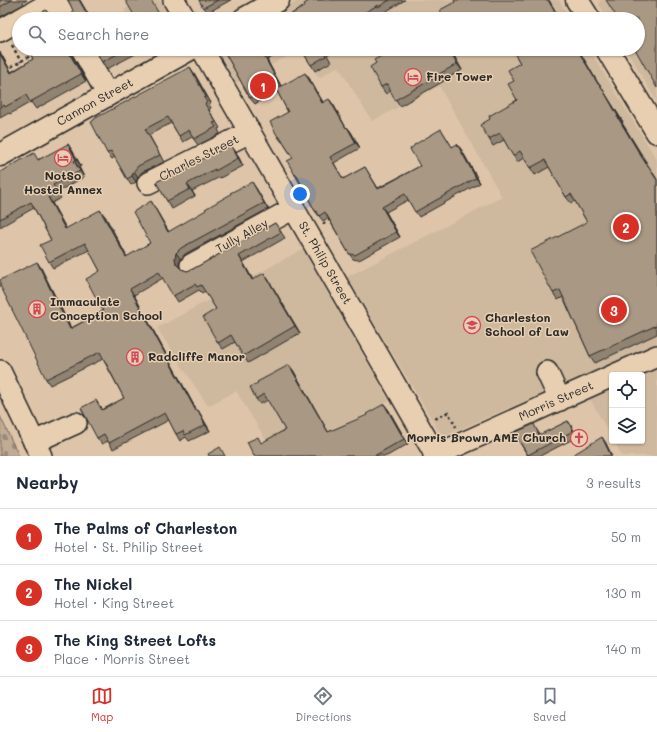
<!DOCTYPE html>
<html lang="en">
<head>
<meta charset="utf-8">
<style>
	body { margin:0; font-family:Mali,sans-serif; background:#f2f2f3; color:#1f2937 }
	.controls { position:absolute; right:12px; bottom:12px; display:grid; overflow:hidden; border-radius:4px; box-shadow:0 1px 3px #0004 }
	.controls button { width:36px; height:36px; display:grid; place-items:center; padding:0; border:0; border-bottom:1px solid #e0e1e3; background:#fff; color:#1f2937; font:20px sans-serif }
	.you { position:absolute; left:300px; top:194px; width:14px; height:14px; margin:-10px; border:3px solid #fff; border-radius:50%; background:#1a73e8; box-shadow:0 0 0 6px #1a73e833 }
	.badge { display:grid; place-items:center; width:26px; height:26px; border-radius:50%; background:#d93025; color:#fff; font-size:13px; font-weight:700 }
	.pin { position:absolute; translate:-50% -50%; border:2px solid #fff; box-shadow:0 1px 4px #0006 }
	.list { margin:0; padding:0; list-style:none }
	h2 { display:flex; justify-content:space-between; align-items:center; height:52px; margin:0; padding:0 16px; font-size:17px }
	h2 small { font-size:13px; font-weight:400; color:#747a83 }
	.list li { display:grid; grid-template-columns:26px 1fr auto; gap:12px; align-items:center; box-sizing:border-box; height:56px; padding:0 16px; border-top:1px solid #e0e1e3 }
	.list b { display:block; font-size:15px; white-space:nowrap }
	.list p { margin:0; font-size:13px; white-space:nowrap; color:#747a83 }
	.list em { font-size:13px; font-style:normal; color:#747a83 }
	.icon { flex:none; width:22px; height:22px; fill:none; stroke:currentColor; stroke-width:2; stroke-linecap:round; stroke-linejoin:round }
	.map { position:relative; flex:none; width:657px; height:456px; overflow:hidden }
	.search { position:absolute; background:#fff; box-shadow:0 1px 3px #0004; left:12px; right:12px; top:12px; height:44px; display:flex; align-items:center; gap:10px; box-sizing:border-box; padding:0 14px; border-radius:22px; color:#747a83; font-size:15px }
	.sheet { height:220px; background:#fff }
	nav { display:flex; justify-content:space-around; align-items:center; box-sizing:border-box; height:56px; border-top:1px solid #e0e1e3; background:#fff; font-size:11px; color:#747a83 }
	nav a { display:grid; justify-items:center; gap:2px }
	nav .on { color:#d93025 }
	.map>svg:first-child { display:block }
	.built { fill:#ceb89e }
	.cemetery { fill:url(#cemetery-stones); stroke:#766b60 }
	.lines { fill:none; stroke-linecap:round; stroke-linejoin:round }
	.minor-casing { stroke:#2b2b2b; stroke-width:24 }
	.major-casing { stroke:#2b2b2b; stroke-width:25 }
	.path { stroke:#2b2b2b; stroke-width:2.5; stroke-dasharray:3 3; stroke-linecap:butt }
	.minor { stroke:#e9cfb1; stroke-width:21 }
	.major { stroke:#e9cfb1; stroke-width:22 }
	.wall { fill:#918371; stroke:#2b2b2b }
	.shaded-wall { fill:#766a5c; stroke:#2b2b2b }
	.building { fill:#a99883; stroke:#2b2b2b }
	.labels { text-anchor:middle; stroke-width:3; stroke-linejoin:round; paint-order:stroke }
	.poi-label { font-size:12px; font-weight:bold; fill:#2b2b2b; stroke:#e9cfb1; text-anchor:start }
	.street-label { font-size:12px; fill:#2b2b2b; stroke:#e9cfb1 }
</style>
</head>
<body>
<div class="map">
<svg width="657" height="456" viewBox="0 0 657 456">
	<defs>
		<pattern id="cemetery-stones" width="16" height="16" patternUnits="userSpaceOnUse"><rect width="16" height="16" fill="#c0ab94"/><path d="M2 7V4a2 2 0 0 1 4 0v3zM10 15v-3a2 2 0 0 1 4 0v3z" fill="#9c8b79"/></pattern>
	</defs>
	<rect width="100%" height="100%" fill="#dec5a9"/>
	<filter id="ink" filterUnits="userSpaceOnUse"><feTurbulence type="fractalNoise" baseFrequency=".025" numOctaves="2"/><feDisplacementMap in="SourceGraphic" scale="8" xChannelSelector="R" yChannelSelector="G"/><feConvolveMatrix kernelMatrix="1 2 1 2 8 2 1 2 1" color-interpolation-filters="sRGB"/></filter>
	<g filter="url(#ink)">
		<g class="built">
			<path d="M 141,0 L 162,0 L 173,19 L 129,19 L 124,10 Z"/>
			<path d="M 300,0 L 559,0 L 571,19 L 265,19 Z"/>
			<path d="M 600,0 L 657,0 L 657,102 L 626,49 L 638,49 L 638,19 L 608,19 L 599,4 Z"/>
			<path d="M 221,49 L 589,49 L 657,160 L 657,344 L 444,436 L 440,433 L 347,277 L 502,197 L 439,86 L 372,121 L 338,66 L 319,78 L 300,50 L 236,83 L 220,54 Z"/>
			<path d="M 303,249 L 389,401 L 286,456 L 276,456 L 236,391 L 208,406 L 157,328 Z"/>
			<path d="M 657,366 L 657,456 L 622,456 L 614,441 L 642,441 L 642,375 L 637,375 Z"/>
			<path d="M 612,386 L 612,438 L 589,397 Z"/>
		</g>
		<path class="cemetery" d="M 0,416 L 19,456 L 0,456 Z"/>
		<g class="lines">
			<g class="minor-casing">
				<g id="minor">
					<path d="M 55,0 L 66,19"/>
					<path d="M 174,0 L 185,19"/>
					<path d="M 21,19 L 55,0"/>
					<path d="M 0,31 L 19,20"/>
					<path d="M 82,49 L 108,95"/>
					<path d="M 202,49 L 436,456"/>
					<path d="M 148,183 L 250,132"/>
					<path d="M 191,265 L 294,208"/>
					<path d="M 0,371 L 41,456"/>
					<path d="M 547,372 L 560,400"/>
					<path d="M 614,375 L 657,356"/>
					<path d="M 34,442 L 76,423"/>
					<path d="M 434,456 L 612,376"/>
				</g>
			</g>
			<g class="major-casing">
				<g id="major">
					<path d="M 577,0 L 589,19"/>
					<path d="M 244,19 L 278,0"/>
					<path d="M 607,49 L 657,132"/>
					<path d="M 0,155 L 190,49"/>
				</g>
			</g>
			<g class="path">
				<path d="M 12,45 L 21,62"/>
				<path d="M 11,67 L 30,56"/>
				<path d="M 323,224 L 332,218"/>
				<path d="M 435,419 L 448,412 L 456,427"/>
			</g>
			<use href="#minor" class="minor"/>
			<use href="#major" class="major"/>
		</g>
		<g class="wall">
			<path d="M 0,0 L 27,0 L 23,2 L 24,4 L 0,17 Z"/>
			<path d="M 199,0 L 231,0 L 207,13 Z"/>
			<path d="M 310,0 L 405,0 L 383,13 L 382,12 L 368,19 L 283,19 L 305,6 Z"/>
			<path d="M 28,49 L 70,49 L 72,55 L 86,81 L 36,109 L 31,102 L 10,114 L 9,113 L 0,118 L 0,52 L 11,72 L 33,59 Z"/>
			<path d="M 95,49 L 145,49 L 107,69 L 102,62 Z"/>
			<path d="M 223,49 L 287,49 L 267,60 L 281,86 L 309,78 L 323,102 L 333,104 L 346,128 L 347,127 L 351,132 L 360,148 L 334,163 L 343,179 L 365,167 L 378,188 L 420,166 L 441,129 L 452,147 L 461,149 L 480,183 L 419,217 L 408,200 L 386,212 L 400,237 L 361,259 L 358,260 L 353,259 L 348,252 L 328,218 L 323,221 L 315,211 L 298,180 L 295,175 L 293,158 L 282,141 L 282,142 L 278,137 L 288,112 L 277,91 L 255,104 L 250,98 Z"/>
			<path d="M 301,49 L 336,49 L 327,55 L 331,62 L 315,71 Z"/>
			<path d="M 394,49 L 462,49 L 453,54 L 462,70 L 444,80 L 444,81 L 400,106 L 391,91 L 386,94 L 381,87 L 376,63 Z"/>
			<path d="M 488,49 L 498,49 L 491,53 Z"/>
			<path d="M 512,49 L 578,49 L 598,83 L 603,90 L 623,122 L 622,123 L 646,162 L 657,179 L 657,334 L 595,363 L 590,356 L 563,297 L 558,300 L 553,293 L 587,222 L 575,201 L 571,203 L 566,197 L 549,167 L 535,175 L 524,158 L 517,162 L 504,140 L 493,146 L 489,139 L 490,119 L 517,100 L 514,81 L 520,63 Z"/>
			<path d="M 194,73 L 211,103 L 209,104 L 211,108 L 209,110 L 220,128 L 218,129 L 220,134 L 198,145 L 192,137 L 183,142 L 171,123 L 149,135 L 164,162 L 142,172 L 138,177 L 136,182 L 131,185 L 127,179 L 115,157 L 112,159 L 107,153 Z"/>
			<path d="M 72,150 L 81,166 L 79,167 L 84,177 L 57,192 L 61,198 L 52,203 L 66,229 L 105,216 L 127,257 L 150,243 L 151,201 L 155,208 L 169,232 L 256,188 L 268,209 L 185,254 L 181,259 L 179,264 L 180,268 L 181,269 L 187,271 L 193,269 L 275,223 L 285,238 L 243,262 L 253,280 L 268,279 L 300,333 L 248,363 L 235,342 L 223,349 L 218,343 L 216,309 L 205,291 L 202,293 L 199,290 L 178,302 L 163,278 L 134,295 L 197,411 L 198,410 L 210,431 L 189,441 L 186,437 L 180,441 L 176,434 L 169,420 L 113,449 L 108,441 L 102,444 L 97,438 L 101,406 L 102,410 L 124,398 L 103,359 L 50,385 L 46,379 L 37,262 L 41,268 L 71,328 L 103,311 L 100,271 L 89,250 L 53,268 L 49,262 L 51,240 L 34,208 L 0,227 L 0,172 L 39,159 Z"/>
			<path d="M 236,152 L 243,166 L 220,178 L 220,177 L 192,191 L 195,196 L 172,209 L 167,201 L 156,182 Z"/>
			<path d="M 293,370 L 328,432 L 388,409 L 408,444 L 387,456 L 254,456 L 262,443 L 285,430 L 268,400 L 260,404 L 256,399 Z"/>
			<path d="M 568,421 L 572,427 L 577,437 L 540,456 L 528,456 L 514,433 L 537,430 L 540,435 Z"/>
		</g>
		<g class="shaded-wall">
			<path d="M 79,0 L 80,0 L 91,19 L 90,19 Z"/>
			<path d="M 548,0 L 549,0 L 560,19 L 559,19 Z"/>
			<path d="M 67,49 L 70,49 L 72,55 L 86,81 L 81,74 Z"/>
			<path d="M 449,49 L 453,54 L 462,70 L 457,64 Z"/>
			<path d="M 577,49 L 578,49 L 602,90 L 598,84 Z"/>
			<path d="M 0,52 L 16,80 L 11,73 L 0,54 Z"/>
			<path d="M 263,54 L 267,60 L 282,88 L 278,82 Z"/>
			<path d="M 190,67 L 194,73 L 211,103 L 206,97 Z"/>
			<path d="M 305,73 L 309,78 L 326,108 L 322,103 Z"/>
			<path d="M 599,83 L 603,90 L 623,122 L 618,116 Z"/>
			<path d="M 329,99 L 333,104 L 349,133 L 346,128 Z"/>
			<path d="M 617,116 L 622,123 L 646,162 L 641,156 Z"/>
			<path d="M 347,127 L 351,132 L 360,148 L 356,143 Z"/>
			<path d="M 68,144 L 72,150 L 81,166 L 76,160 Z"/>
			<path d="M 457,144 L 461,149 L 480,183 L 476,178 Z"/>
			<path d="M 231,145 L 236,152 L 243,166 L 238,158 Z"/>
			<path d="M 74,161 L 79,167 L 84,177 L 80,171 Z"/>
			<path d="M 134,171 L 138,177 L 136,182 L 132,176 Z"/>
			<path d="M 252,182 L 256,188 L 268,209 L 264,203 Z"/>
			<path d="M 187,184 L 192,191 L 195,196 L 190,189 Z"/>
			<path d="M 48,197 L 52,203 L 70,235 L 65,229 Z"/>
			<path d="M 151,201 L 155,208 L 172,238 L 168,232 Z"/>
			<path d="M 382,207 L 386,212 L 400,237 L 396,232 Z"/>
			<path d="M 100,210 L 105,216 L 130,263 L 126,257 Z"/>
			<path d="M 176,253 L 181,259 L 179,264 L 180,270 L 176,264 L 175,258 Z"/>
			<path d="M 239,256 L 243,262 L 256,286 L 252,280 Z"/>
			<path d="M 37,262 L 41,268 L 74,335 L 70,329 Z"/>
			<path d="M 264,273 L 268,279 L 300,333 L 295,326 Z"/>
			<path d="M 130,289 L 134,295 L 200,417 L 196,411 Z"/>
			<path d="M 289,365 L 293,370 L 331,437 L 328,432 Z"/>
			<path d="M 384,404 L 388,409 L 408,444 L 404,439 Z"/>
			<path d="M 198,410 L 210,431 L 205,425 Z"/>
			<path d="M 568,421 L 572,427 L 577,437 L 573,431 Z"/>
			<path d="M 602,437 L 606,443 L 612,456 L 611,456 Z"/>
		</g>
		<g class="building">
			<path d="M 0,0 L 12,0 L 0,7 Z"/>
			<path d="M 68,0 L 79,0 L 90,19 L 70,19 L 71,17 L 73,11 L 71,6 Z"/>
			<path d="M 125,0 L 151,0 L 162,19 L 127,19 L 134,15 Z"/>
			<path d="M 199,0 L 218,0 L 203,8 Z"/>
			<path d="M 310,0 L 390,0 L 378,7 L 378,5 L 353,19 L 283,19 L 305,6 L 304,4 L 309,1 L 308,1 Z"/>
			<path d="M 454,0 L 548,0 L 559,19 L 445,19 L 440,10 L 455,2 Z"/>
			<path d="M 606,0 L 657,0 L 657,88 L 635,49 L 638,49 L 638,19 L 618,19 Z"/>
			<path d="M 46,10 L 52,19 L 28,19 Z"/>
			<path d="M 19,26 L 19,33 L 16,28 Z"/>
			<path d="M 28,49 L 67,49 L 81,74 L 30,102 L 26,95 L 5,107 L 4,105 L 0,108 L 0,54 L 11,73 L 33,59 Z"/>
			<path d="M 95,49 L 127,49 L 102,62 Z"/>
			<path d="M 223,49 L 272,49 L 263,54 L 278,82 L 250,98 Z"/>
			<path d="M 301,49 L 323,49 L 326,56 L 311,65 Z"/>
			<path d="M 394,49 L 449,49 L 457,64 L 439,74 L 440,75 L 395,100 L 387,84 L 381,87 L 370,67 L 376,63 L 374,60 Z"/>
			<path d="M 512,49 L 577,49 L 598,84 L 599,83 L 618,116 L 617,116 L 641,156 L 657,180 L 657,325 L 590,356 L 560,290 L 553,293 L 530,251 L 587,222 L 571,194 L 566,197 L 545,160 L 530,168 L 520,151 L 513,156 L 500,133 L 489,139 L 480,125 L 490,119 L 489,116 L 517,100 L 508,84 L 514,81 L 508,70 L 520,63 Z"/>
			<path d="M 190,67 L 206,97 L 204,98 L 207,102 L 205,104 L 216,122 L 213,123 L 216,127 L 194,139 L 189,130 L 179,136 L 168,117 L 145,129 L 160,155 L 138,166 L 134,171 L 132,176 L 127,179 L 111,151 L 107,153 L 91,122 L 94,120 L 94,119 Z"/>
			<path d="M 305,73 L 322,103 L 329,99 L 346,128 L 347,127 L 356,143 L 330,157 L 343,179 L 365,167 L 378,189 L 420,166 L 410,149 L 414,146 L 414,145 L 441,129 L 452,147 L 457,144 L 476,178 L 415,212 L 405,194 L 382,207 L 396,232 L 357,254 L 355,255 L 350,254 L 348,252 L 325,212 L 319,216 L 316,211 L 315,211 L 296,174 L 295,175 L 287,161 L 293,158 L 279,136 L 278,137 L 270,122 L 288,112 L 276,89 Z"/>
			<path d="M 68,144 L 76,160 L 74,161 L 80,171 L 53,185 L 57,192 L 48,197 L 65,229 L 100,210 L 126,257 L 150,243 L 133,212 L 151,201 L 168,232 L 206,210 L 205,209 L 231,194 L 230,193 L 252,182 L 264,203 L 181,248 L 176,253 L 175,258 L 176,264 L 181,269 L 187,271 L 193,269 L 275,223 L 281,232 L 239,256 L 252,280 L 264,273 L 295,326 L 243,356 L 231,335 L 218,343 L 203,317 L 216,309 L 201,285 L 197,287 L 195,284 L 173,296 L 159,272 L 130,289 L 196,411 L 198,410 L 205,425 L 185,435 L 183,431 L 176,434 L 165,413 L 109,443 L 104,434 L 97,438 L 81,408 L 96,400 L 102,410 L 124,398 L 100,352 L 46,379 L 0,285 L 0,280 L 37,262 L 70,329 L 103,311 L 86,279 L 100,271 L 85,243 L 49,262 L 40,245 L 51,240 L 31,202 L 0,219 L 0,172 L 34,153 L 38,160 Z"/>
			<path d="M 231,145 L 238,158 L 215,171 L 215,169 L 187,184 L 190,189 L 167,201 L 156,182 Z"/>
			<path d="M 289,365 L 328,432 L 367,415 L 366,414 L 384,404 L 404,439 L 374,456 L 254,456 L 247,442 L 258,437 L 261,443 L 285,430 L 264,394 L 256,399 L 250,387 L 258,383 L 257,382 Z"/>
			<path d="M 568,421 L 573,431 L 528,455 L 514,433 L 534,424 L 539,435 Z"/>
			<path d="M 602,437 L 611,456 L 571,456 Z"/>
			<path d="M 220,447 L 225,456 L 209,456 L 208,454 Z"/>
		</g>
	</g>
	<defs>
		<g id="hotel-ring" transform="scale(0.9)"><circle r="9.5" fill="#e9cfb1" stroke="#d1495b" stroke-width="1.5"/><path d="M-6-4.5h1.5V1H6V5H4.5V3h-9V5H-6ZM-4 0a1.8 1.8 0 1 1 3.6 0ZM.5 0V-2.5h3Q6-2.5 6 0Z" fill="#d1495b"/></g>
		<g id="building-ring" transform="scale(0.9)"><circle r="9.5" fill="#e9cfb1" stroke="#d1495b" stroke-width="1.5"/><path d="M-4-6H4V6H1V3H-1V6H-4ZM-2.5-4.3h1.7v1.8h-1.7ZM.8-4.3h1.7v1.8H.8ZM-2.5-1h1.7V.8h-1.7ZM.8-1h1.7V.8H.8Z" fill="#d1495b"/></g>
		<g id="university-ring" transform="scale(0.9)"><circle r="9.5" fill="#e9cfb1" stroke="#d1495b" stroke-width="1.5"/><path d="M0-5L7-2L0 1L-7-2ZM-4 1L0 2.5L4 1V4Q0 6-4 4Z" fill="#d1495b"/></g>
		<g id="church-ring" transform="scale(0.9)"><circle r="9.5" fill="#e9cfb1" stroke="#d1495b" stroke-width="1.5"/><path d="M-1.2-6h2.4v3.5h3.3v2.4h-3.3V6h-2.4V-.1h-3.3v-2.4h3.3Z" fill="#d1495b"/></g>
	</defs>
	<g fill-rule="evenodd">
		<use href="#hotel-ring" x="413" y="77"/>
		<use href="#hotel-ring" x="63" y="158"/>
		<use href="#building-ring" x="37" y="309"/>
		<use href="#university-ring" x="472" y="325"/>
		<use href="#building-ring" x="135" y="357"/>
		<use href="#church-ring" x="579" y="438"/>
	</g>
	<g class="labels">
		<g class="poi-label">
			<text x="426" y="81">Fire Tower</text>
			<text x="63" y="180" text-anchor="middle">NotSo<tspan x="63" dy="14">Hostel Annex</tspan></text>
			<text x="50" y="306">Immaculate<tspan x="50" dy="14">Conception School</tspan></text>
			<text x="485" y="322">Charleston<tspan x="485" dy="14">School of Law</tspan></text>
			<text x="148" y="361">Radcliffe Manor</text>
			<text x="566" y="442" text-anchor="end">Morris Brown AME Church</text>
		</g>
		<g class="street-label">
			<text transform="translate(95 102) rotate(-29)" y="4">Cannon Street</text>
			<text transform="translate(199 158) rotate(-27)" y="4">Charles Street</text>
			<text transform="translate(242 236) rotate(-29)" y="4">Tully Alley</text>
			<text transform="translate(325 263) rotate(60)" y="4">St. Philip Street</text>
			<text transform="translate(556 401) rotate(-24)" y="4">Morris Street</text>
		</g>
	</g>
</svg>
<div class="controls">
<button><svg class="icon" aria-label="locate" viewBox="0 0 24 24"><circle cx="12" cy="12" r="6"/><path d="M12 2v4M12 18v4M2 12h4M18 12h4"/></svg></button>
<button><svg class="icon" aria-label="layers" viewBox="0 0 24 24"><path d="M12 4l9 5-9 5-9-5zM3 14l9 5 9-5"/></svg></button>
</div>
<div class="you"></div>
<div class="pin badge" style="left:263px;top:86px">1</div>
<div class="pin badge" style="left:626px;top:227px">2</div>
<div class="pin badge" style="left:614px;top:310px">3</div>
<div class="search"><svg class="icon" aria-label="search" viewBox="0 0 24 24"><circle cx="10" cy="10" r="6"/><path d="M15 15l6 6"/></svg>Search here</div>
</div>
<section class="sheet">
<h2>Nearby<small>3 results</small></h2>
<ul class="list">
<li><span class="badge">1</span><div><b>The Palms of Charleston</b><p>Hotel · St. Philip Street</p></div><em>50 m</em></li>
<li><span class="badge">2</span><div><b>The Nickel</b><p>Hotel · King Street</p></div><em>130 m</em></li>
<li><span class="badge">3</span><div><b>The King Street Lofts</b><p>Place · Morris Street</p></div><em>140 m</em></li>
</ul>
</section>
<nav>
<a class="on"><svg class="icon" aria-label="map" viewBox="0 0 24 24"><path d="M3 6l6-2 6 2 6-2v14l-6 2-6-2-6 2zM9 4v14M15 6v14"/></svg>Map</a>
<a><svg class="icon" aria-label="directions" viewBox="0 0 24 24"><path d="M12 3l9 9-9 9-9-9zM9 14v-3h6M13 9l2 2-2 2"/></svg>Directions</a>
<a><svg class="icon" aria-label="saved" viewBox="0 0 24 24"><path d="M7 4h10v16l-5-4-5 4z"/></svg>Saved</a>
</nav>
</body>
</html>
